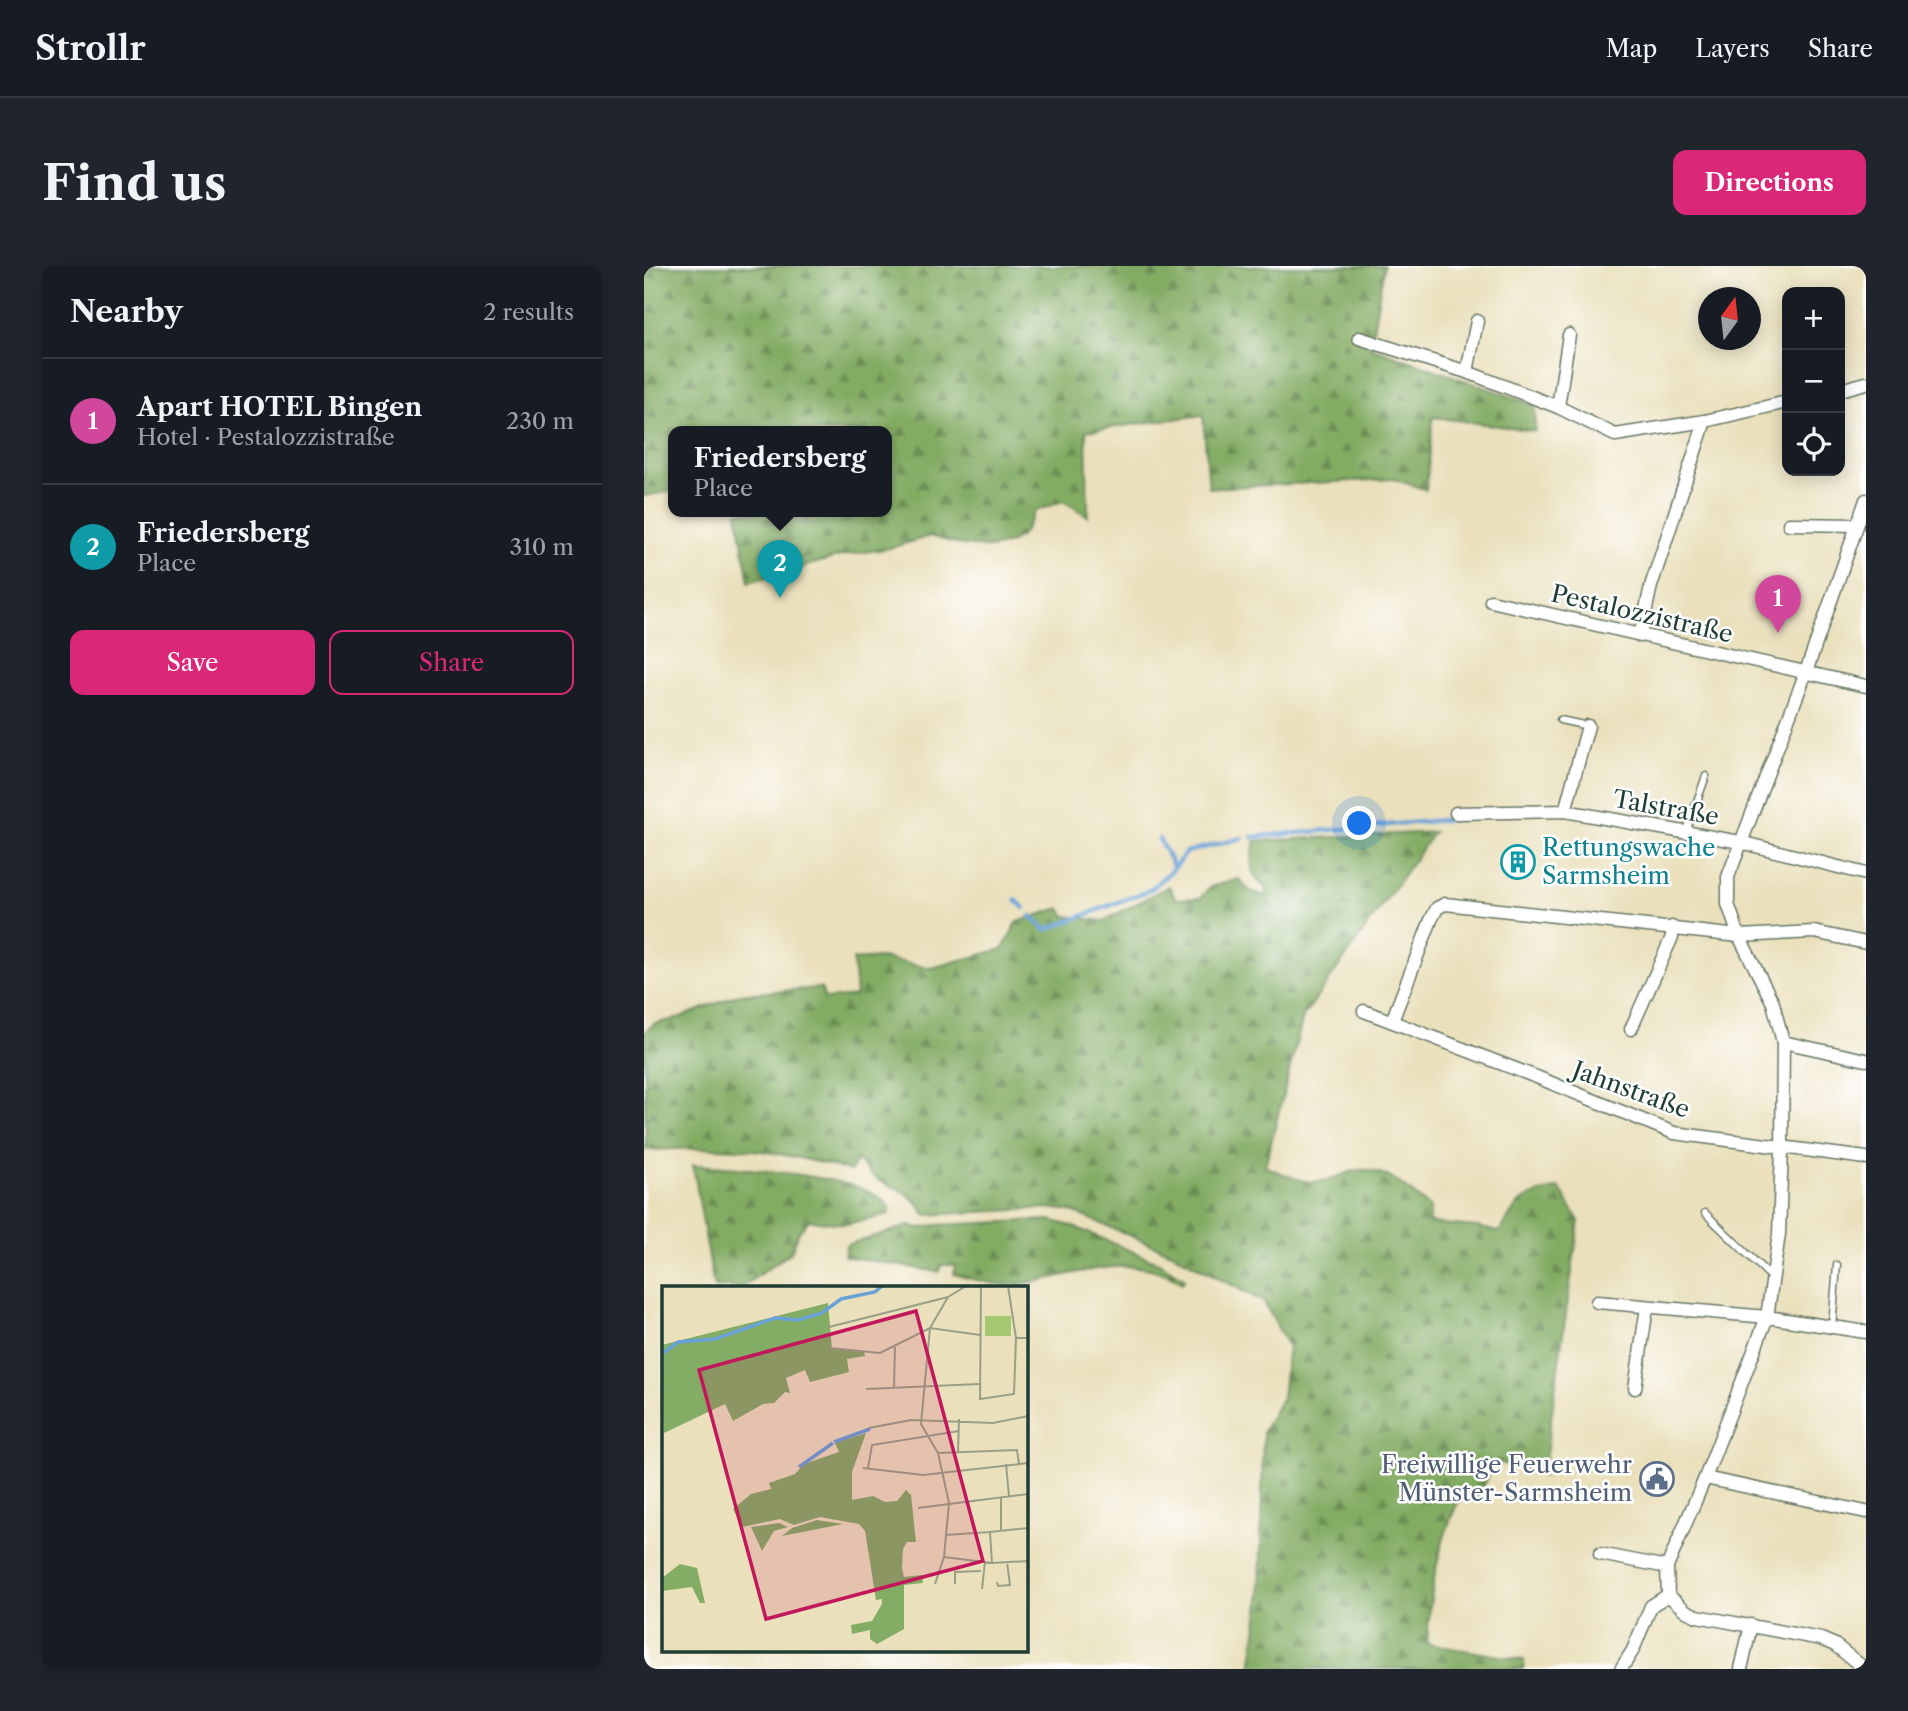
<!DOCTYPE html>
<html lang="en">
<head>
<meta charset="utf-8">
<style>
	body { margin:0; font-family:"Libre Caslon Text",serif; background:#20242c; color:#f1f3f6 }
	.controls { position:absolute; right:21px; top:21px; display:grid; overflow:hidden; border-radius:14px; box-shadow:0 4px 18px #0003 }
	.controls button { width:63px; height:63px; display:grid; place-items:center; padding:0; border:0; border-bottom:2px solid #363941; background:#171b24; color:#f1f3f6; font:35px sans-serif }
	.compass { position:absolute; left:1054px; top:21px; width:63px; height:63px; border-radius:50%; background:#171b24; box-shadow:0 4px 18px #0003; rotate:15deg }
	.you { position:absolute; left:716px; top:558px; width:24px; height:24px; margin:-18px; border:5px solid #fff; border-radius:50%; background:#1a73e8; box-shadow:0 0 0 10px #1a73e833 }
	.badge { display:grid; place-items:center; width:46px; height:46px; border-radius:50%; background:#db2777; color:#fff; font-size:23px; font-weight:700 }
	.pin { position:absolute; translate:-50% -58px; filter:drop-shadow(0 2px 4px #0008) }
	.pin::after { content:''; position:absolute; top:37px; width:24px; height:21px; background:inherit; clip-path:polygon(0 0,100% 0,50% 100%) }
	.popup { position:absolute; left:24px; top:160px; width:224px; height:91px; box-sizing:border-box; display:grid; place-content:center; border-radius:14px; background:#171b24; filter:drop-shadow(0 2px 5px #0005); font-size:23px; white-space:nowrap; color:#9ea1a6 }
	.popup b { font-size:26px; color:#f1f3f6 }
	.popup::after { content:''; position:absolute; left:50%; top:100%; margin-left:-14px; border:14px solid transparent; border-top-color:#171b24 }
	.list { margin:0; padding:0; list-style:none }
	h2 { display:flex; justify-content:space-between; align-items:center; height:91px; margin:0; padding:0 28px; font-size:30px }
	h2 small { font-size:23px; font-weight:400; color:#9ea1a6 }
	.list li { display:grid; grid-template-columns:46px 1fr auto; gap:21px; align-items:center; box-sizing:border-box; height:126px; padding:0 28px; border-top:2px solid #363941 }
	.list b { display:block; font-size:26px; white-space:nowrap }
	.list p { margin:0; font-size:23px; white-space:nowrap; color:#9ea1a6 }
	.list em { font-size:23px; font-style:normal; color:#9ea1a6 }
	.actions { display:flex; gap:14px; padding:21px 28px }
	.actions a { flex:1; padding:16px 0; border:2px solid #db2777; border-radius:14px; text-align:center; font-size:24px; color:#db2777 }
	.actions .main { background:#db2777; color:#fff }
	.icon { flex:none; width:38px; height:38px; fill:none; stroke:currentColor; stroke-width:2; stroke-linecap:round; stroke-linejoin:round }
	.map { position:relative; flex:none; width:1222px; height:1403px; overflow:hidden; border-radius:14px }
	header { display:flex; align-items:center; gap:42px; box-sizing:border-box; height:98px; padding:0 35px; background:#171b24; border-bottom:2px solid #363941 }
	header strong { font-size:33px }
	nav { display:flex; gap:38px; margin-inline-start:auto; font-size:24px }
	.intro { display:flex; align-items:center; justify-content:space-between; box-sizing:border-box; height:168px; padding:0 42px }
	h1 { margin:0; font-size:49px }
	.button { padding:18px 32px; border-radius:14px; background:#db2777; color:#fff; font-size:24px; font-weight:700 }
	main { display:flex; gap:42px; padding:0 42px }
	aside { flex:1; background:#171b24; border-radius:14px; box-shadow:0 4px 18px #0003 }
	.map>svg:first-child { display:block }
	.forest { fill:url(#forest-firs); stroke:#51744c; stroke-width:2 }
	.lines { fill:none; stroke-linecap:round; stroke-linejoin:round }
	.stream { stroke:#67a1d7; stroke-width:4.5 }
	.service-casing { stroke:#667664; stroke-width:9 }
	.minor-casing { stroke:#667664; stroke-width:15 }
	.service { stroke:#fff; stroke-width:6 }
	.minor { stroke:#fff; stroke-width:12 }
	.labels { text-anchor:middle; stroke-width:5; stroke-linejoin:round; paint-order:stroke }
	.street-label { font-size:24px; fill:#1f3d34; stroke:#fff }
	.culture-label { font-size:24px; fill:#0d838f; stroke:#fff; text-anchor:start }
	.service-label { font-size:24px; fill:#4e5e75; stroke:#fff; text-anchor:end }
	.inset-river { fill:none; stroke:#67a1d7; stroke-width:3.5 }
	.inset-road { fill:none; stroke:#999f86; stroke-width:2 }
	.view { fill:#c2185b; fill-opacity:0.15; stroke:#c2185b; stroke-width:3.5 }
	.inset-edge { fill:none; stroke:#1f3d34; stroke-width:3.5 }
</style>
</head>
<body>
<header>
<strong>Strollr</strong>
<nav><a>Map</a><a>Layers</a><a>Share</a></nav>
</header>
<div class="intro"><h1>Find us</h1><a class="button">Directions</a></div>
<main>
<aside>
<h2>Nearby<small>2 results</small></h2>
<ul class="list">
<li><span class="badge" style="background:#d1479c">1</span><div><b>Apart HOTEL Bingen</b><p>Hotel · Pestalozzistraße</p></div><em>230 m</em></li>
<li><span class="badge" style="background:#0f9aa8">2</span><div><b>Friedersberg</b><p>Place</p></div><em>310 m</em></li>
</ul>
<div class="actions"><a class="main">Save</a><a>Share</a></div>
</aside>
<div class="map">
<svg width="1222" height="1403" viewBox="0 0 1222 1403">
	<defs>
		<pattern id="forest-firs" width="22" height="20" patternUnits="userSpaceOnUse" patternTransform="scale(1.75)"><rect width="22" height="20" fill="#83ac64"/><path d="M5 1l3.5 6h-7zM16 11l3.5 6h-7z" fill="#6b8d53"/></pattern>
	</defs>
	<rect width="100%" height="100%" fill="#fff"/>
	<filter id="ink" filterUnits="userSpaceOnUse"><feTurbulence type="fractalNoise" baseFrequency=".0143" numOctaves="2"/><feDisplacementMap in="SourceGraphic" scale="14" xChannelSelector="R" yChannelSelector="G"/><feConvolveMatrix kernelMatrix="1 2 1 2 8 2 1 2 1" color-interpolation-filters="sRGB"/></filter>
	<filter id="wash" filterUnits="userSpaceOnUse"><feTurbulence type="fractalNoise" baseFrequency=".00686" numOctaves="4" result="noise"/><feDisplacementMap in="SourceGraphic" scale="28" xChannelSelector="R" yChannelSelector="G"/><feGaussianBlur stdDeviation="1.57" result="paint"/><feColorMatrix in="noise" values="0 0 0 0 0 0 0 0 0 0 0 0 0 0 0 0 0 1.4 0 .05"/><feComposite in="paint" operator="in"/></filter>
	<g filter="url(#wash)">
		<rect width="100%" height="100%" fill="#eae0bc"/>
		<g class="forest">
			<path d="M 0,0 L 740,0 L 726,81 L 891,139 L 891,165 L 789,151 L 782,224 L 750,213 L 565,222 L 559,149 L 442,165 L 444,250 L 419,235 L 391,245 L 378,269 L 366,277 L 346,282 L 314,278 L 286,270 L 246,282 L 197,290 L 105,316 L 93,246 L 243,246 L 243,166 L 29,166 L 29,225 L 0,230 Z"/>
			<path d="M 790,566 L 659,751 L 621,900 C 634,906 653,915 668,916 C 685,916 694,910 710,905 C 737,898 767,925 786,942 L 785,957 L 833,961 L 854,966 C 861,959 865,951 870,943 C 880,929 899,926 915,922 L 935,955 L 899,1210 L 851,1195 L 835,1231 L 817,1230 C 794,1275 785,1329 783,1378 L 880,1394 L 879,1403 L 607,1403 L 616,1336 L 619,1166 L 638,1131 L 644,1080 L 620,1036 L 528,987 L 427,945 L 404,942 L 281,949 C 271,927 253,924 233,913 C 225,908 219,900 212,894 L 207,905 C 178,897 147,889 117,885 C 79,880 40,883 2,884 L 0,767 L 10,758 L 35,752 L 96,728 L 177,722 L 181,733 L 212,730 L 209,694 L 237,692 L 287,702 L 359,683 L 373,656 L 416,642 L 422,650 L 460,655 L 525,620 L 532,633 L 557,632 L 565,621 L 595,613 L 606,625 L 622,630 L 621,621 C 603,609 607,594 611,575 Z"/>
			<path d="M 49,899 C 85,901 233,909 246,943 L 243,949 L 202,958 L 165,954 L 155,965 L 147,986 L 98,1021 L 70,1021 Z"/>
			<path d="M 406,954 L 431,961 L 515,997 L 541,1013 L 538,1017 C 489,983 428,1011 374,1018 C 357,1021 327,1013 310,1008 L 311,999 L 297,999 L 295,1006 L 200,990 L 202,979 L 264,960 L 277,962 L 292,959 Z"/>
		</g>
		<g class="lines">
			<g class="stream">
				<path d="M 608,571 L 834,551"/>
				<path d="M 515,573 L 520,583"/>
				<path d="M 522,586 L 530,602"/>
				<path d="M 372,634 L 380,642"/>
				<path d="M 387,650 L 402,664 L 506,624 L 530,602 L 542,586 L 599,572"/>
			</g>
		</g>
	</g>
	<g filter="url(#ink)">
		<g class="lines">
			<g class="service-casing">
				<g id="service">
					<path d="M 916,454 L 944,460"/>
					<path d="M 1042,566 L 1062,510"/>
					<path d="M 1061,947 L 1127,1011"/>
					<path d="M 1188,1061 L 1193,999"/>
				</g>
			</g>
			<g class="minor-casing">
				<g id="minor">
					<path d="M 715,72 L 823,106 L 914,141 L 971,169 L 1061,155 L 1143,136"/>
					<path d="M 823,106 L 833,55"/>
					<path d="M 1196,124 L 1222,117"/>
					<path d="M 914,141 L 925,69"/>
					<path d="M 1145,258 L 1213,259"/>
					<path d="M 847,335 L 1222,420"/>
					<path d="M 996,370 L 1007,320 L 1061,155"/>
					<path d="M 921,545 L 944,460"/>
					<path d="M 812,547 L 921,545 L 1096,576 L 1222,608"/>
					<path d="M 720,745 L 895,812 L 1030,867 L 1222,892"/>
					<path d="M 748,755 L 787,654 L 793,642 L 801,638 L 1095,670 L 1170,666 L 1222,677"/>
					<path d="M 987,763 L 1028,671 L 1028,661"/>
					<path d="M 1139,776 L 1222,794"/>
					<path d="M 953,1036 L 1123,1051 L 1222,1066"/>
					<path d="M 991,1122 L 1003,1041"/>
					<path d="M 1061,1212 L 1222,1246"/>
					<path d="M 956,1288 L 1023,1301"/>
					<path d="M 1024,1329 L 1042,1345 L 1053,1350 L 1177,1373 L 1191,1379 L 1221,1403"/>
					<path d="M 977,1403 L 989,1384 L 1007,1340 L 1024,1329 L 1023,1301 L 1061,1212 L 1123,1051 L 1135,968 L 1138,882 L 1139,776 L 1129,737 L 1095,670 L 1084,638 L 1084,611 L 1162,406 L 1222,234"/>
					<path d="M 1097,1403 L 1107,1359"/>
				</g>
			</g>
			<use href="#service" class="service"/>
			<use href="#minor" class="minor"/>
		</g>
	</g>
	<defs>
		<g id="building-ring" transform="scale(1.75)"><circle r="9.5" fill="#fff" stroke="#0f9aa8" stroke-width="1.5"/><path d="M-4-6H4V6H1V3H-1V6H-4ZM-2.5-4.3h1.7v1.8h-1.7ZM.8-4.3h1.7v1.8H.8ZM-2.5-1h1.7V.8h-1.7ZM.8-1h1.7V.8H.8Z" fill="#0f9aa8"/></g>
		<g id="civic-ring" transform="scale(1.75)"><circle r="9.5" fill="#fff" stroke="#5c6f8a" stroke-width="1.5"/><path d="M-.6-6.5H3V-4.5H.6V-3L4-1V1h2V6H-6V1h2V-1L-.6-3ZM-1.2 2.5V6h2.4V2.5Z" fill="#5c6f8a"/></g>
	</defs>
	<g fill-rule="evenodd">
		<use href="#building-ring" x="874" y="596"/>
		<use href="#civic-ring" x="1013" y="1213"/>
	</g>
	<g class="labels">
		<g class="street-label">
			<text transform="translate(998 348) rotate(13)" y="8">Pestalozzistraße</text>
			<text transform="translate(1022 542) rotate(10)" y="8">Talstraße</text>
			<text transform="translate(987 824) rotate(20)" y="8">Jahnstraße</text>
		</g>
		<g class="culture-label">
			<text x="898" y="590">Rettungswache<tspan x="898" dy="28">Sarmsheim</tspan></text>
		</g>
		<g class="service-label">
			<text x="988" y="1207">Freiwillige Feuerwehr<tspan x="988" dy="28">Münster-Sarmsheim</tspan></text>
		</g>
	</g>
	<g transform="translate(18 1020)">
		<rect width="366" height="366" fill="#eae0bc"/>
		<path d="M 166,17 L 170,63 L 202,66 L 203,70 L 185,73 L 187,86 L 148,96 L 143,84 L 124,92 L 128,107 L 123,106 L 112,117 L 101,118 L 71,135 L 63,118 L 2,147 L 0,59 ZM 204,147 L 190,186 L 190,214 L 211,210 L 223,216 L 235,215 L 244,204 L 249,209 L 254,256 L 245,256 L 241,263 L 240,282 L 242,291 L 260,289 L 261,297 L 242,299 L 242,343 L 215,358 L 208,353 L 208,344 L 190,348 L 189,339 L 210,335 L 220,318 L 220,313 L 214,314 L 203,245 L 197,238 L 158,231 L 132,239 L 118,233 L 80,241 L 71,223 L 89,208 L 109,203 L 107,197 L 133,188 L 142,178 L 177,166 L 173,157 ZM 155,234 L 181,238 L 120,250 L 130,242 ZM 117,237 L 126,241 L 112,245 L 100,265 L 89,241 ZM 18,278 L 35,282 L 43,317 L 38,317 L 30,301 L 0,305 L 0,292 Z" fill="#83ac64"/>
		<path d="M 323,30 L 349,30 L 349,50 L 323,50 Z" fill="#a4c872"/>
		<path class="inset-river" d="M 0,68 L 16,56 L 53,53 L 113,32 L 136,34 L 160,27 L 179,13 L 213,6 L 220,0M 172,156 L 208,143M 137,181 L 171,157"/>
		<path class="inset-road" d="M 319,0 L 318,113 L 352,108 L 354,52M 346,0 L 354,52 L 366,52M 167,41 L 286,11 L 304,0M 168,62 L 218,67 L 268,42 L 318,49M 232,102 L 233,61M 204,103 L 317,98M 207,142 L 249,134 L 331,137 L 366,130M 296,166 L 297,133M 276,167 L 355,164 L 357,178M 344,178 L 347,210M 201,182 L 261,189 L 366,177M 206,182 L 210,159 L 297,145M 256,222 L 366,208M 339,245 L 339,211M 328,246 L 366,242M 283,249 L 328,246 L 330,277M 282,271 L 330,277 L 366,275M 335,296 L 336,300 L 348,299 L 345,276M 273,298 L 282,271 L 287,217 L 276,167 L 259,138 L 268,42 L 286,11M 293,298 L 293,286 L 319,285M 320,303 L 323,276"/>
		<path class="view" d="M 254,25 L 321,275 L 104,333 L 37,84 Z"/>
		<rect width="366" height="366" class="inset-edge"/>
	</g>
</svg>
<div class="controls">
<button>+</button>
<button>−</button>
<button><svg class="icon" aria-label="locate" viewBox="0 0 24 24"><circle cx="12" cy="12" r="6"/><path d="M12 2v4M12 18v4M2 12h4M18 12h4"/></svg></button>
</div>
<svg class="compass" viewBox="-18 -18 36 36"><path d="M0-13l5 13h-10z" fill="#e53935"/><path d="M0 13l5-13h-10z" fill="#9ea1a6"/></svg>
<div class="you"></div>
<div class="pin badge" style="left:1134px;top:367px;background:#d1479c">1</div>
<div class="pin badge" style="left:136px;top:332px;background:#0f9aa8">2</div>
<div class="popup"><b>Friedersberg</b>Place</div>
</div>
</main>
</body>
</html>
